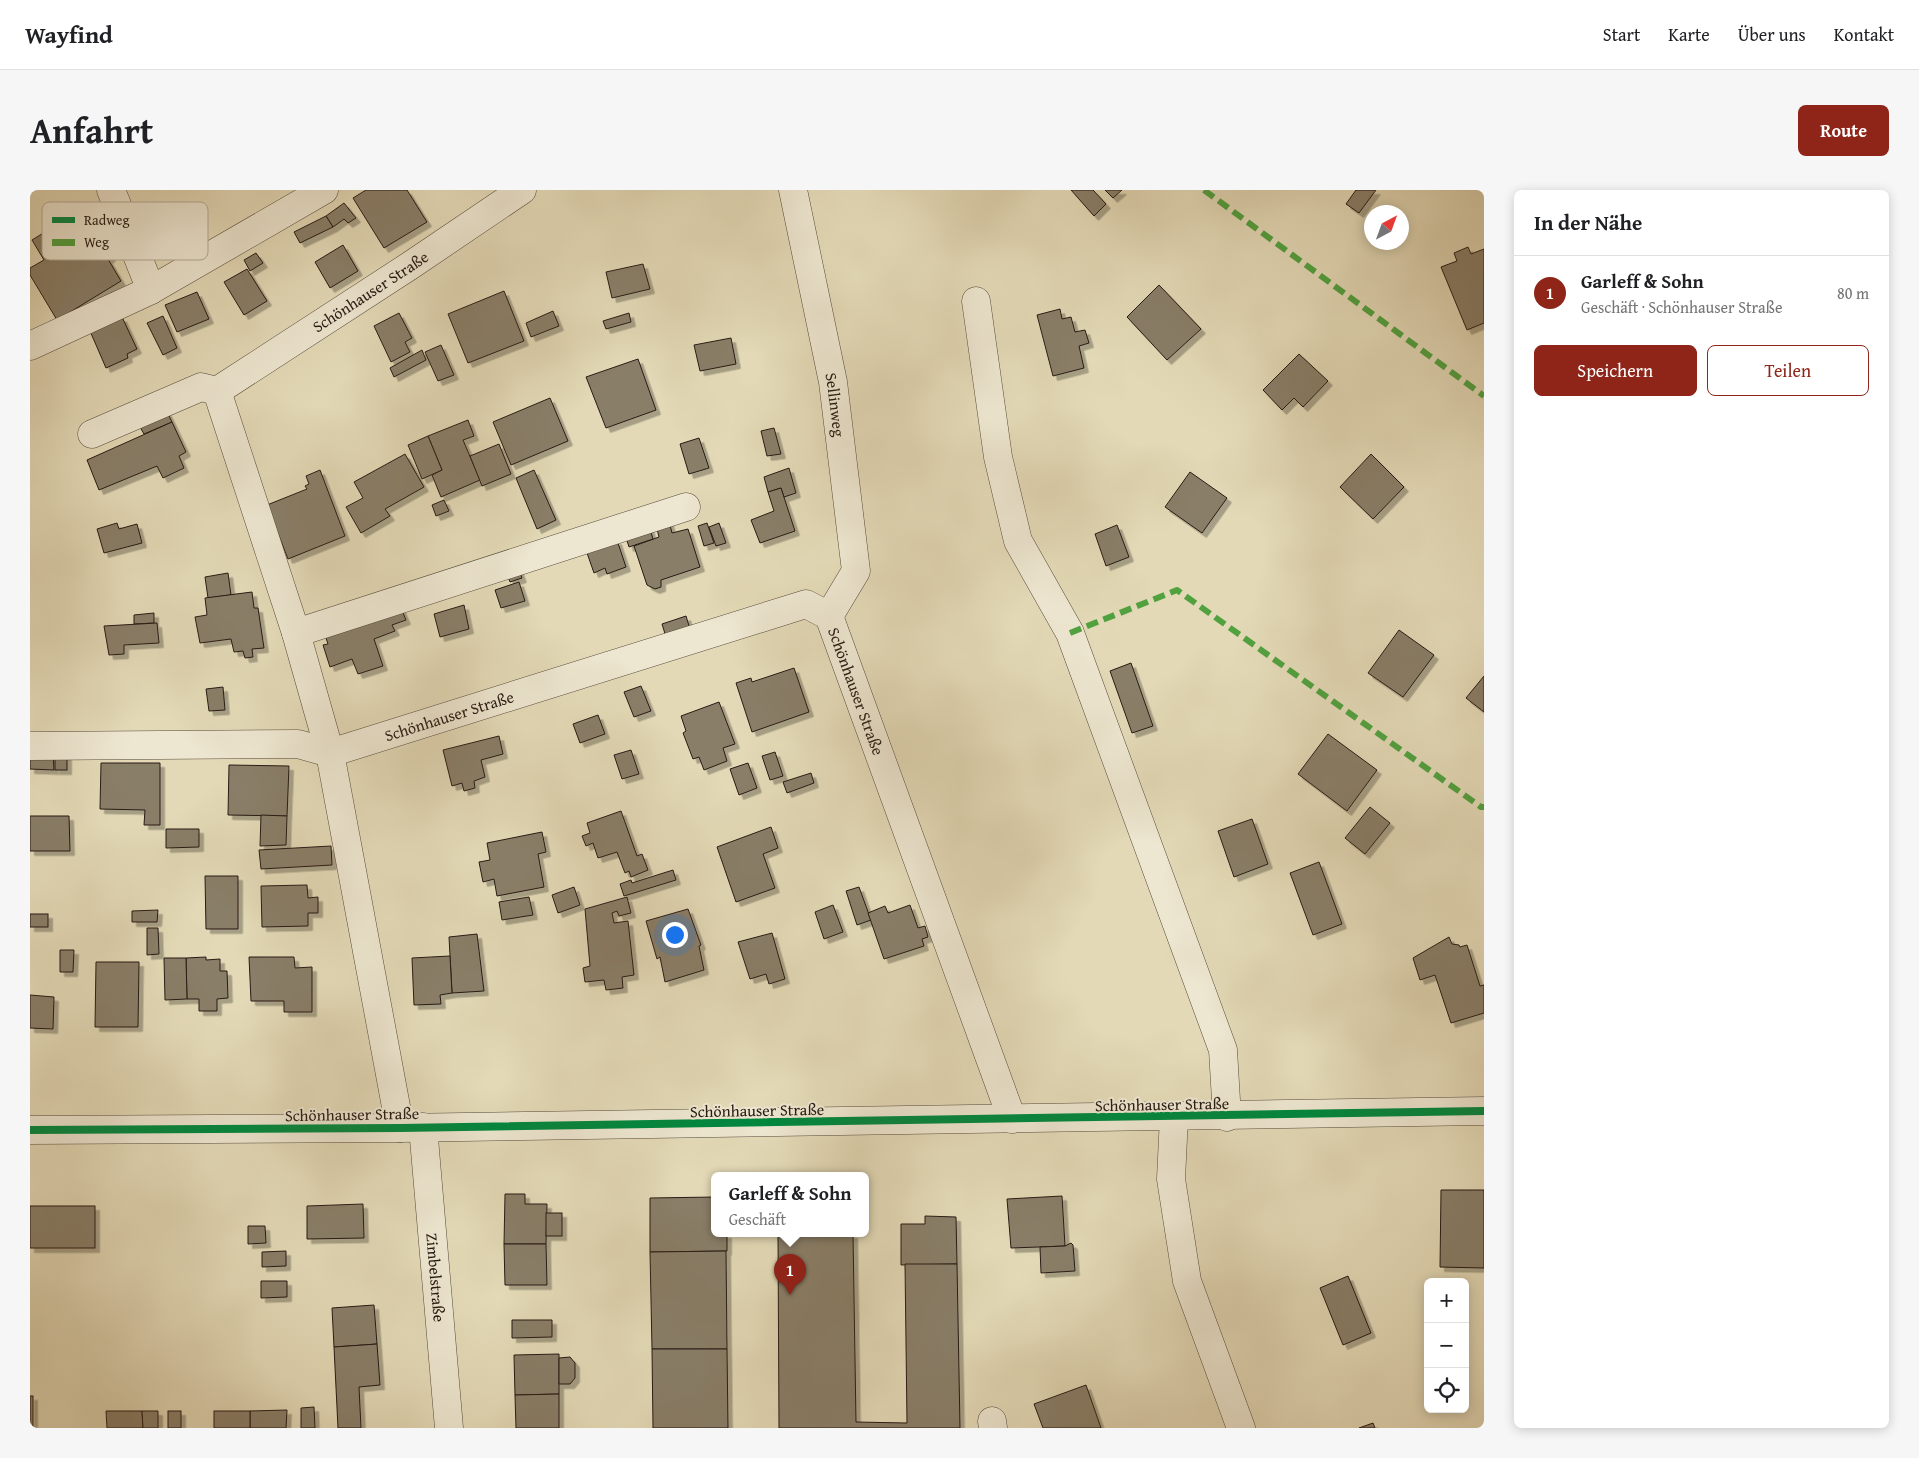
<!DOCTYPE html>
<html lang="de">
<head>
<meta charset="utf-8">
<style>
	body { margin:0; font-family:"Gentium Book Plus",serif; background:#f6f6f6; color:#202124 }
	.controls { position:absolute; right:15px; bottom:15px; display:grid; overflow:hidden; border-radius:8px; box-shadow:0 2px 12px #0003 }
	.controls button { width:45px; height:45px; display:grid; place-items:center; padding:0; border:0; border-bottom:1px solid #e0e0e0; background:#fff; color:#202124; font:25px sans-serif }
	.compass { position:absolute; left:1334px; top:15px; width:45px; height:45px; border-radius:50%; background:#fff; box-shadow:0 2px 12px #0003; rotate:41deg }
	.you { position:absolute; left:644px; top:744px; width:18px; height:18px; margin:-12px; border:4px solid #fff; border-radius:50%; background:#1a73e8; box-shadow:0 0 0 8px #1a73e833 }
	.badge { display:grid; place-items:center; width:32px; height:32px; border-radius:50%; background:#8f2418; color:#fff; font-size:16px; font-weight:700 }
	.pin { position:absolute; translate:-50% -41px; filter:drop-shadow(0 1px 2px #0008) }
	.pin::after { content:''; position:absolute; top:26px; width:18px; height:15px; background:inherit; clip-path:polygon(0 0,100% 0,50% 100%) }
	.popup { position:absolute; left:681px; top:982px; width:158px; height:65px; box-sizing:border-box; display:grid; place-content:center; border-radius:8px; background:#fff; filter:drop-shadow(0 1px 4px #0005); font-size:16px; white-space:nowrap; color:#757577 }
	.popup b { font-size:19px; color:#202124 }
	.popup::after { content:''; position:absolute; left:50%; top:100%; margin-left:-10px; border:10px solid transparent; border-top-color:#fff }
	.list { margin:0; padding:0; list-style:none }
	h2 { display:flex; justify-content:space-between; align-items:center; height:65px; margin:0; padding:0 20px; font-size:21px }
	h2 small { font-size:16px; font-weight:400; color:#757577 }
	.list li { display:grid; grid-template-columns:32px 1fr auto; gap:15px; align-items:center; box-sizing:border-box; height:75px; padding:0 20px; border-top:1px solid #e0e0e0 }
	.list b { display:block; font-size:19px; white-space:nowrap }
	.list p { margin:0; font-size:16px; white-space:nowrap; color:#757577 }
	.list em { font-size:16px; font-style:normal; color:#757577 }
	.actions { display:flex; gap:10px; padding:15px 20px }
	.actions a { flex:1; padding:11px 0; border:1px solid #8f2418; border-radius:8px; text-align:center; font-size:18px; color:#8f2418 }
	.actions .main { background:#8f2418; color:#fff }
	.icon { flex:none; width:28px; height:28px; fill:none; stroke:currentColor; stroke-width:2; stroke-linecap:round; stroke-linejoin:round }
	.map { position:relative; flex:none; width:1454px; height:1238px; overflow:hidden; border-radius:8px }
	header { display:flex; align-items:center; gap:30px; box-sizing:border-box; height:70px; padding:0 25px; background:#fff; border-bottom:1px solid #e0e0e0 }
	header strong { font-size:24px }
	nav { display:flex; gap:28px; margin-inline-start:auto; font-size:18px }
	.intro { display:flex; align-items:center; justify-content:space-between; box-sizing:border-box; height:120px; padding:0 30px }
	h1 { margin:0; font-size:35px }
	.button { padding:12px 22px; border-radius:8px; background:#8f2418; color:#fff; font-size:18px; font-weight:700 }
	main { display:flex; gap:30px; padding:0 30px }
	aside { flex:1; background:#fff; border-radius:8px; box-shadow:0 2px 12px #0003 }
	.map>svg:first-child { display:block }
	.building { fill:#897e68; stroke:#281b14; filter:url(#shadow) }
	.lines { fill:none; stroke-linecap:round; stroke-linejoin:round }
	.minor-casing { stroke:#574a3c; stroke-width:29 }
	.minor { stroke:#ede6d0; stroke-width:28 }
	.quiet { stroke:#51a13f; stroke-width:6; stroke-dasharray:12 6; stroke-linecap:butt }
	.cycleway-casing { stroke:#ede6d0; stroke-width:11 }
	.cycleway { stroke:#00873e; stroke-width:8 }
	.labels { text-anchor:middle; stroke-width:4; stroke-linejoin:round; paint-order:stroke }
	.street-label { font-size:16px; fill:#281b14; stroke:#ede6d0 }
	.key { fill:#ede6d0; stroke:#b2a998; stroke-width:1 }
	.key-label { font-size:14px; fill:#281b14 }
</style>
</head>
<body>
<header>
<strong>Wayfind</strong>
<nav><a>Start</a><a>Karte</a><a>Über uns</a><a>Kontakt</a></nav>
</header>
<div class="intro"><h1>Anfahrt</h1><a class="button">Route</a></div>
<main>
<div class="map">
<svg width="1454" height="1238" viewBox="0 0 1454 1238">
	<defs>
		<filter id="shadow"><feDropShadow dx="4.5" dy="4.5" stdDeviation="0" flood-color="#0004"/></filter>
	</defs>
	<rect width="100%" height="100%" fill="#e3d9b6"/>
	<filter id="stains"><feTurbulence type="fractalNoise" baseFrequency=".004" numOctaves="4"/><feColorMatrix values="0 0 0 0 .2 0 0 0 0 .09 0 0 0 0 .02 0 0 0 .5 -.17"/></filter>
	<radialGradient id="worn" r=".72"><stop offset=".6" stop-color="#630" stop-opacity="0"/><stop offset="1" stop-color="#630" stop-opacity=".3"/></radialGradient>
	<g class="building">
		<path d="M 336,0 L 377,0 L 397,32 L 354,58 L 323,8 Z"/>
		<path d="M 1041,0 L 1063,0 L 1076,14 L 1064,26 Z"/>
		<path d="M 1075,0 L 1092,0 L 1083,8 Z"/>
		<path d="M 1326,0 L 1346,0 L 1329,23 L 1316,14 Z"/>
		<path d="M 314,13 L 326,28 L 318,33 L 314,29 L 303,37 L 296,26 Z"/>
		<path d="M 52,19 L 81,67 L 78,69 L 91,91 L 27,130 L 0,85 L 0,78 L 14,70 L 2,50 Z"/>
		<path d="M 296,26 L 303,37 L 270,53 L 264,42 Z"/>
		<path d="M 313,55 L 328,81 L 300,98 L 285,72 Z"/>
		<path d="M 1438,57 L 1441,64 L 1454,59 L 1454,133 L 1437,140 L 1411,77 L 1427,71 L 1424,63 Z"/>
		<path d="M 226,63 L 233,73 L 220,81 L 214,70 Z"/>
		<path d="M 613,74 L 620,99 L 582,108 L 576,82 Z"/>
		<path d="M 217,79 L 237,111 L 214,125 L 194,92 Z"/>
		<path d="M 1129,95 L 1171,139 L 1137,170 L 1097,127 Z"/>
		<path d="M 474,101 L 494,151 L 438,173 L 418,124 Z"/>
		<path d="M 167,102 L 179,129 L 147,142 L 135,115 Z"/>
		<path d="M 1030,119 L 1032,129 L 1041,127 L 1045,142 L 1055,140 L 1059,153 L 1049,156 L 1054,178 L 1023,186 L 1007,125 Z"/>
		<path d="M 523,121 L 529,136 L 501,147 L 496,133 Z"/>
		<path d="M 369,123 L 382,148 L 375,152 L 380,162 L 361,172 L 344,136 Z"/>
		<path d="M 599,123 L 601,132 L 576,139 L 573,131 Z"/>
		<path d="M 133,126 L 147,158 L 133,165 L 117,133 Z"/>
		<path d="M 92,127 L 107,159 L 97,164 L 98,168 L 76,178 L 60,141 Z"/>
		<path d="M 701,148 L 706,174 L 670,181 L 664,155 Z"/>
		<path d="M 411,155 L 424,185 L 408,191 L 395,162 Z"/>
		<path d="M 392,160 L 396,170 L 364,187 L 360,178 Z"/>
		<path d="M 1269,164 L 1298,191 L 1273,217 L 1264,208 L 1252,220 L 1233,200 Z"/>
		<path d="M 608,169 L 626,220 L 576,238 L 556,187 Z"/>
		<path d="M 520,208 L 538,251 L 481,275 L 463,232 Z"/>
		<path d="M 135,218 L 142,232 L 114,244 L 106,230 Z"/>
		<path d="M 438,230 L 444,246 L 433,250 L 450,290 L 411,307 L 402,285 L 412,280 L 398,246 Z"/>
		<path d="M 142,232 L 156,262 L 149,266 L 154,278 L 133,288 L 127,276 L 69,300 L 57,270 Z"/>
		<path d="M 744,238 L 751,264 L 737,266 L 731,241 Z"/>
		<path d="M 398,246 L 412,280 L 392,289 L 378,255 Z"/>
		<path d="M 669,248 L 679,278 L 659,284 L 650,254 Z"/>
		<path d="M 469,254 L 481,284 L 452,296 L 440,266 Z"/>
		<path d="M 375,264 L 394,297 L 355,319 L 360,326 L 331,343 L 316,317 L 333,308 L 324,292 Z"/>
		<path d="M 1341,264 L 1374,297 L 1343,329 L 1310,297 Z"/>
		<path d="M 759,278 L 766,303 L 754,307 L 751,298 L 738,302 L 734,287 Z"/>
		<path d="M 290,280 L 315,346 L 258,369 L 237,315 L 277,299 L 275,296 L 279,294 L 276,286 Z"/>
		<path d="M 504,280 L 526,330 L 507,339 L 486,288 Z"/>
		<path d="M 1160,282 L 1197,308 L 1172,343 L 1135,317 Z"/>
		<path d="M 751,298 L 765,341 L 730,353 L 721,330 L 744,321 L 738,302 Z"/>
		<path d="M 414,310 L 419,321 L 406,326 L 402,315 Z"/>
		<path d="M 639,331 L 642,343 L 658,339 L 670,377 L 631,390 L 631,397 L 625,399 L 617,395 L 604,356 L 629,347 L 626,335 Z"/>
		<path d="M 87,333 L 89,339 L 107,334 L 112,353 L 74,363 L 67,339 Z"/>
		<path d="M 618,333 L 623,349 L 599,357 L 594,341 Z"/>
		<path d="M 677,333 L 684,353 L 674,356 L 668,336 Z"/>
		<path d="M 689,333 L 696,353 L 686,356 L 679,337 Z"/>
		<path d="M 1087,335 L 1099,367 L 1076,376 L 1065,344 Z"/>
		<path d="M 587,350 L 596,377 L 577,384 L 575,378 L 564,383 L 556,360 Z"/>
		<path d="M 488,377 L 492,388 L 480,392 L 476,381 Z"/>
		<path d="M 198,383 L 201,405 L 178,408 L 175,387 Z"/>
		<path d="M 489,392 L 495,411 L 471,418 L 465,400 Z"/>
		<path d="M 222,402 L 224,418 L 228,418 L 234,458 L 222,459 L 223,467 L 215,468 L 213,461 L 204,462 L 201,449 L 170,453 L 165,427 L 177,425 L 175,408 Z"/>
		<path d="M 434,415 L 439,439 L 410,447 L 404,424 Z"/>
		<path d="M 371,418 L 376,430 L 362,435 L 365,441 L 344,449 L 353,476 L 328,484 L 322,469 L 300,477 L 293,455 L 298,454 L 295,445 Z"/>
		<path d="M 124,423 L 124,433 L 104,434 L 104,425 Z"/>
		<path d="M 656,426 L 660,439 L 636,447 L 632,434 Z"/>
		<path d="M 127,433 L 129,453 L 94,455 L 94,464 L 79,465 L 74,436 Z"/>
		<path d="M 1369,440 L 1404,465 L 1373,507 L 1338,483 Z"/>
		<path d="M 1101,473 L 1123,536 L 1102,543 L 1080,481 Z"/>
		<path d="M 764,478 L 779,522 L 722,542 L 706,493 L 721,488 L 722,492 Z"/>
		<path d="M 1454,486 L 1454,522 L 1436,508 Z"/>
		<path d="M 611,496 L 621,521 L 604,527 L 594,502 Z"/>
		<path d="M 193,497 L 195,520 L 179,521 L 176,499 Z"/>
		<path d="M 689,512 L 705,554 L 693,558 L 697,571 L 674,580 L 669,567 L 663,569 L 653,543 L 656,541 L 651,526 Z"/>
		<path d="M 568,525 L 575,544 L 550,553 L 543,534 Z"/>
		<path d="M 1298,544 L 1347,580 L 1317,621 L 1268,584 Z"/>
		<path d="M 469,546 L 473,564 L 451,570 L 455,587 L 444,591 L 445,598 L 434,601 L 432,593 L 422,596 L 413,560 Z"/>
		<path d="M 601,560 L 609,584 L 592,589 L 584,565 Z"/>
		<path d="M 745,562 L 753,586 L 740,590 L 732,566 Z"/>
		<path d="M 0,563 L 23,564 L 24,580 L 0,579 Z"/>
		<rect x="25" y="564" width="12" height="16"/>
		<path d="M 71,573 L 130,573 L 130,635 L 114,635 L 115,620 L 70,619 Z"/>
		<path d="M 718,573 L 727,598 L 709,605 L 700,579 Z"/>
		<path d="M 199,575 L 259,576 L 257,626 L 198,625 Z"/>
		<path d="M 781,583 L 784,593 L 757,603 L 753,592 Z"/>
		<path d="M 1340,617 L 1360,633 L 1335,664 L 1315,648 Z"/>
		<path d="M 591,621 L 607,666 L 612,664 L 618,680 L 601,687 L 599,681 L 595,683 L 587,662 L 568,668 L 563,653 L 556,656 L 552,646 L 560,643 L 557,633 Z"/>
		<path d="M 231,625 L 257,626 L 256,655 L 230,656 Z"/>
		<path d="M 0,626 L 39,626 L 40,661 L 0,661 Z"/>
		<path d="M 1222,629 L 1238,674 L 1204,687 L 1188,641 Z"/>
		<path d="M 741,637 L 748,658 L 733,664 L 745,698 L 706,712 L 687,657 Z"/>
		<path d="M 136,639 L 169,639 L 169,657 L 136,658 Z"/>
		<path d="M 512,642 L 516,662 L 508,664 L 514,697 L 467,706 L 464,689 L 453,692 L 449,672 L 460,670 L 457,653 Z"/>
		<path d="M 301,656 L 302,675 L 231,679 L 229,660 Z"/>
		<path d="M 1289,672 L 1312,734 L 1283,745 L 1260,683 Z"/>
		<path d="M 643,680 L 646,690 L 594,706 L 590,694 L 601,690 L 602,693 Z"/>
		<path d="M 175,686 L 208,686 L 208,739 L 176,739 Z"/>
		<path d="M 277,695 L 278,708 L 288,707 L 288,723 L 278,723 L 278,736 L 232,737 L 231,696 Z"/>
		<path d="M 544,697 L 550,715 L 528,723 L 522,705 Z"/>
		<path d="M 829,697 L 841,730 L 827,735 L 816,701 Z"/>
		<path d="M 499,707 L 503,725 L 472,730 L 469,712 Z"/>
		<path d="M 597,707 L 601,723 L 589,726 L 587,721 L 582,723 L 584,733 L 598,731 L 604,785 L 592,787 L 593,798 L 576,800 L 574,790 L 555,792 L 553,778 L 560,776 L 555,719 Z"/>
		<path d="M 803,715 L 813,742 L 794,749 L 785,722 Z"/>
		<path d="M 880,715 L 888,738 L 895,736 L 898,747 L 892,749 L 894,756 L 854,769 L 838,723 L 855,716 L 858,723 Z"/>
		<path d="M 658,719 L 671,755 L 669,756 L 674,780 L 635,792 L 630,767 L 627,769 L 616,731 Z"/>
		<path d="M 128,720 L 127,732 L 102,732 L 102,721 Z"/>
		<rect x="0" y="724" width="18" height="13"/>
		<path d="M 117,738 L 128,738 L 129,764 L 117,765 Z"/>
		<path d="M 742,743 L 755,789 L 739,794 L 736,784 L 720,789 L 708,752 Z"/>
		<path d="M 447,744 L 454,801 L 422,803 L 419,747 Z"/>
		<path d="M 1419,747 L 1422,754 L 1429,755 L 1430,757 L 1437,755 L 1450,796 L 1454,795 L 1454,823 L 1421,833 L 1405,785 L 1390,790 L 1383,768 Z"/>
		<path d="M 30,760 L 44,760 L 43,782 L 30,782 Z"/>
		<path d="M 420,766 L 422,803 L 410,805 L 411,814 L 384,815 L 382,768 Z"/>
		<path d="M 176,767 L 176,770 L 190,769 L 190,781 L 197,781 L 198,808 L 187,809 L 187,821 L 169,821 L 169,809 L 157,809 L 156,768 Z"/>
		<path d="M 219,767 L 264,767 L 265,778 L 282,777 L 282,822 L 254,822 L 254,811 L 221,811 Z"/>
		<path d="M 134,768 L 156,768 L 157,809 L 135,810 Z"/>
		<path d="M 66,772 L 109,772 L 108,837 L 65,837 Z"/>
		<path d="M 0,805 L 24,807 L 23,839 L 0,838 Z"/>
		<path d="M 1411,1000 L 1454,1000 L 1454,1078 L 1410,1077 Z"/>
		<path d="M 475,1004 L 495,1004 L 495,1014 L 517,1014 L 516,1054 L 474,1054 Z"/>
		<path d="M 1032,1006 L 1035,1056 L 981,1058 L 977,1009 Z"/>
		<path d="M 685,1007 L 685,1044 L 697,1044 L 697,1061 L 620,1062 L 620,1008 Z"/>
		<path d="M 333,1014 L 334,1048 L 277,1049 L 277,1016 Z"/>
		<rect x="0" y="1016" width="65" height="42"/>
		<rect x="516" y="1023" width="16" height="23"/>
		<path d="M 895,1026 L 926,1027 L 927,1074 L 871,1075 L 871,1034 L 895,1034 Z"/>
		<path d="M 218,1036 L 235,1036 L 236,1053 L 218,1054 Z"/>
		<path d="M 745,1044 L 823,1044 L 826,1232 L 877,1233 L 875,1074 L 927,1074 L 930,1238 L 749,1238 L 748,1045 Z"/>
		<path d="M 1041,1053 L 1043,1055 L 1045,1081 L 1011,1083 L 1010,1057 L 1035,1056 Z"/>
		<path d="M 474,1054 L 516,1054 L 517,1095 L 475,1095 Z"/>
		<path d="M 256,1061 L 256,1076 L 232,1077 L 232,1062 Z"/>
		<path d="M 696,1061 L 697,1159 L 622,1159 L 620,1062 Z"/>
		<path d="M 1318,1086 L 1341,1143 L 1313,1155 L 1290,1098 Z"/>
		<path d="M 231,1091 L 257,1091 L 257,1107 L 231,1108 Z"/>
		<path d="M 344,1115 L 347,1154 L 304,1157 L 302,1118 Z"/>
		<path d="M 482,1130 L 522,1130 L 522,1147 L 482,1148 Z"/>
		<path d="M 347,1154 L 350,1195 L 329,1197 L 331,1238 L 308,1238 L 304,1157 Z"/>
		<path d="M 622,1159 L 697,1159 L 698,1238 L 623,1238 Z"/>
		<path d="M 529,1164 L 529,1204 L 485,1205 L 484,1165 Z"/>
		<path d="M 540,1167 L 545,1173 L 545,1188 L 540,1194 L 529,1194 L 529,1168 Z"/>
		<path d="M 1056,1195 L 1071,1238 L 1013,1238 L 1004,1214 Z"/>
		<path d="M 529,1204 L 529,1238 L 486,1238 L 485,1205 Z"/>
		<rect x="0" y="1206" width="3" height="32"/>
		<path d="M 284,1217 L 285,1238 L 271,1238 L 271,1218 Z"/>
		<path d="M 257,1220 L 256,1238 L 220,1238 L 220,1221 Z"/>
		<path d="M 76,1221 L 112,1221 L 113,1238 L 77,1238 Z"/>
		<path d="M 112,1221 L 128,1221 L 128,1238 L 113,1238 Z"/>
		<rect x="138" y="1221" width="13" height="17"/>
		<rect x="184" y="1221" width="36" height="17"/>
		<path d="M 1343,1233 L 1345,1238 L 1329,1238 Z"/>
	</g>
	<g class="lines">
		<g class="minor-casing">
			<g id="minor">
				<path d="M 81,0 L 121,100"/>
				<path id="s1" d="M 763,0 L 803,192 L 826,381 L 799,426"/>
				<path d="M 946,111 L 968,267 L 988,351 L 1040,443 L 1193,860 L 1197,927"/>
				<path d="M 0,156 L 121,100 L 294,0"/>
				<path d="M 187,201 L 266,443 L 300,563 L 370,938"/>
				<path id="s2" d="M 62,244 L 171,197 L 187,201 L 381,75 L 492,0"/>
				<path d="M 266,443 L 656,317"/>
				<path id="s3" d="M 0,556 L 268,554 L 300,563 L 776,414 L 799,426 L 982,929"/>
				<path d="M 1144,927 L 1141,989 L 1157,1091 L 1211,1238"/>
				<path id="s4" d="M 393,937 L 419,1238"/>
				<path d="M 0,940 L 370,938 L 1454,921"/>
				<path d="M 962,1231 L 963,1238"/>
			</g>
		</g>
		<use href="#minor" class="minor"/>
		<g class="quiet">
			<path d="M 1174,0 L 1454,206"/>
			<path d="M 1040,443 L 1147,400 L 1451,617 L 1454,617"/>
		</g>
		<g class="cycleway-casing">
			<path id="cycleway" d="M 0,940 L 370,938 L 1454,921"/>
		</g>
		<use href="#cycleway" class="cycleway"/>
	</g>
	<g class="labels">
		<g class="street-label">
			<text dy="6" stroke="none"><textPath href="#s2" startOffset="318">Schönhauser Straße</textPath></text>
			<text dy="6" stroke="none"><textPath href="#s1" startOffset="219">Sellinweg</textPath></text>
			<text dy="6" stroke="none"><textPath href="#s3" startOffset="906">Schönhauser Straße</textPath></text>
			<text dy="6" stroke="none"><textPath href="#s3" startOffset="426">Schönhauser Straße</textPath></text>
			<text transform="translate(1132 914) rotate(-1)" y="6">Schönhauser Straße</text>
			<text transform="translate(727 920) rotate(-1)" y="6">Schönhauser Straße</text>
			<text transform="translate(322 924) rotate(-1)" y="6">Schönhauser Straße</text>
			<text dy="6" stroke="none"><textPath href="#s4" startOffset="151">Zimbelstraße</textPath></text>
		</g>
	</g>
	<rect x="12" y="12" width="166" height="58" rx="8" class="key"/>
	<rect x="22" y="27" width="23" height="6" fill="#00873e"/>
	<rect x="22" y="49" width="23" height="7" fill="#51a13f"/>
	<g class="key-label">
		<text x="54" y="35">Radweg</text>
		<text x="54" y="57">Weg</text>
	</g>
	<rect width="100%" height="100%" filter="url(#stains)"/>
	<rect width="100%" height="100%" fill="url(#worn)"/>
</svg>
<div class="controls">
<button>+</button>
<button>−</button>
<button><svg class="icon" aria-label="locate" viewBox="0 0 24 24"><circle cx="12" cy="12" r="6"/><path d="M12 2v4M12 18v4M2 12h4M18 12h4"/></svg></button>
</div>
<svg class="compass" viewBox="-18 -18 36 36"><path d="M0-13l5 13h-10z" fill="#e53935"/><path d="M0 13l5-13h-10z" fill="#757577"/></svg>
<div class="you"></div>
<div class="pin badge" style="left:760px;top:1105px">1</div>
<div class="popup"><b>Garleff &amp; Sohn</b>Geschäft</div>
</div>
<aside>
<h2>In der Nähe<small></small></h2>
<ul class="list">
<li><span class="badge">1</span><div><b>Garleff &amp; Sohn</b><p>Geschäft · Schönhauser Straße</p></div><em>80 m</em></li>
</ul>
<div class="actions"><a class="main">Speichern</a><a>Teilen</a></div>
</aside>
</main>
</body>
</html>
